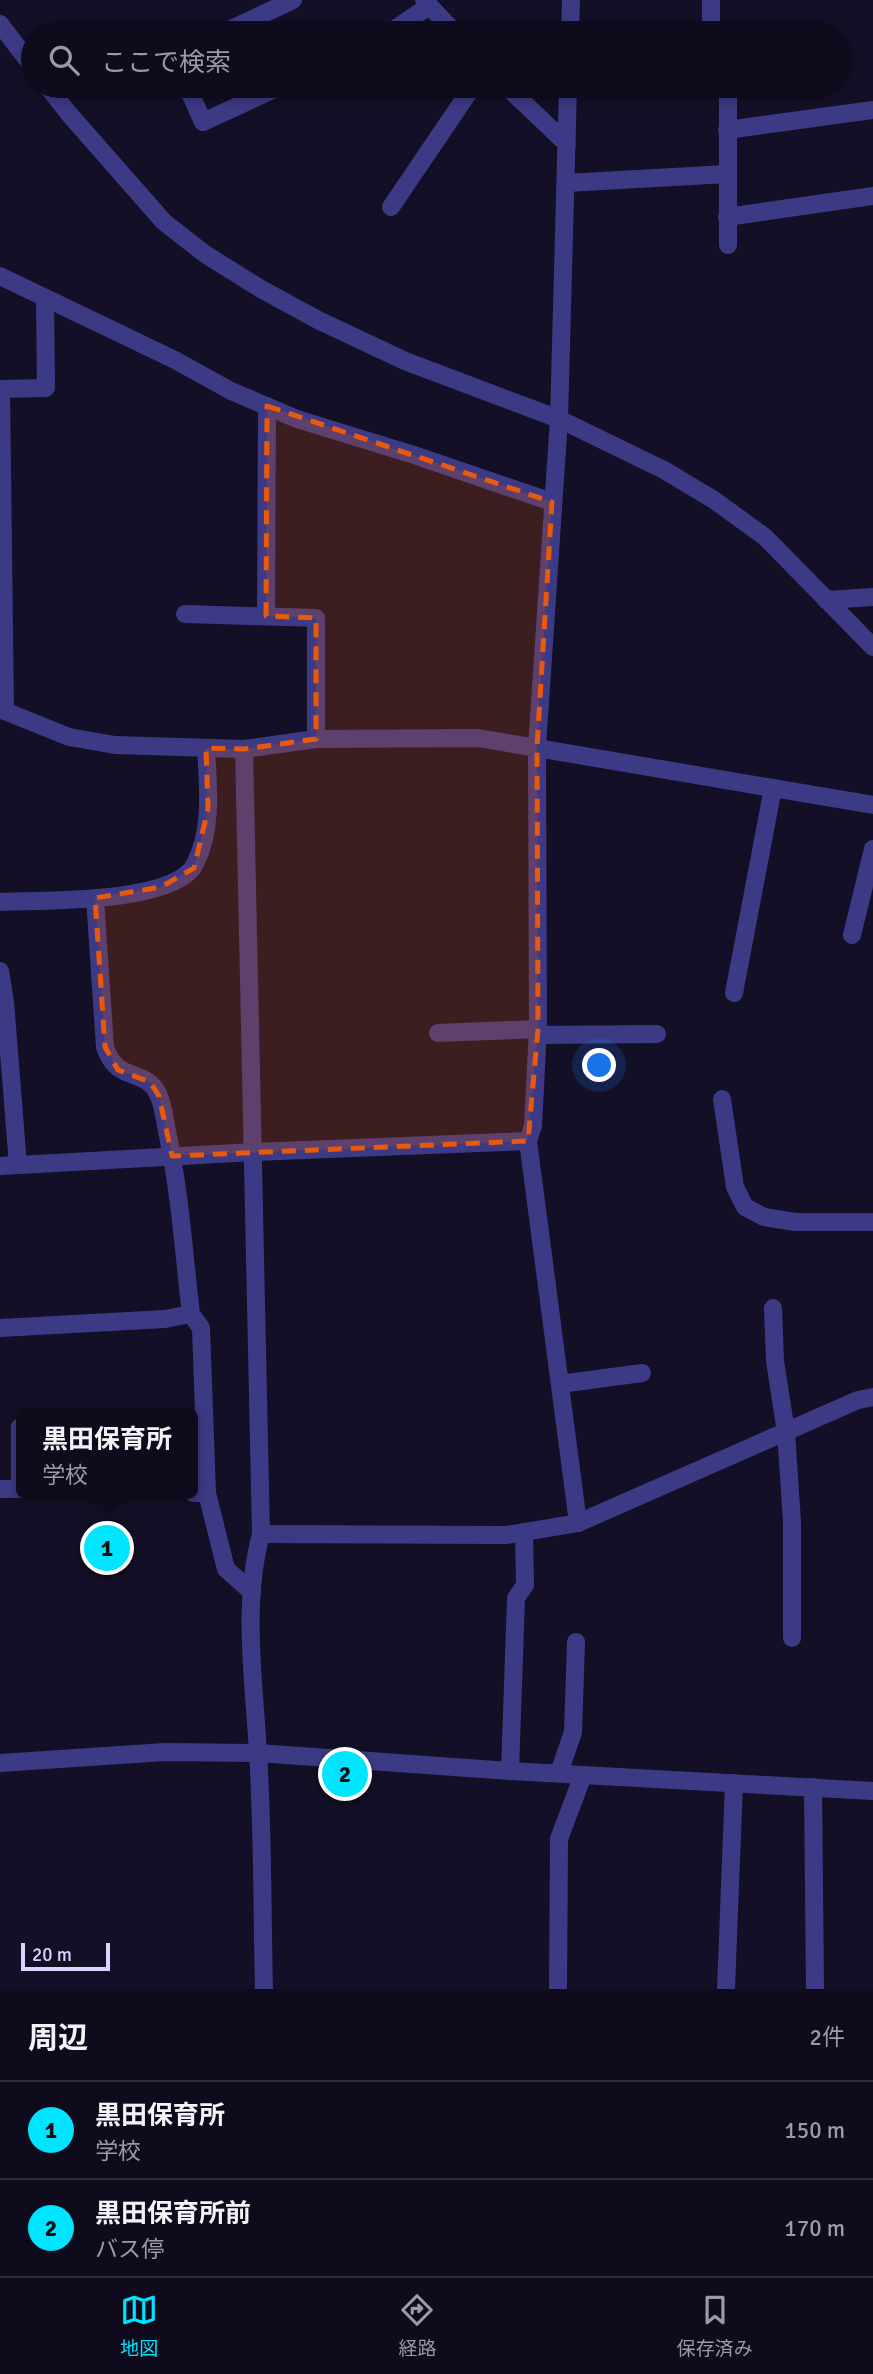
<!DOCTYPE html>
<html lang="ja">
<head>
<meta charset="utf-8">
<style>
	body { margin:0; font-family:Signika,"Noto Sans JP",sans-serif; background:#171425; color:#f1f3f6 }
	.scale { position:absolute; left:21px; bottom:18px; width:89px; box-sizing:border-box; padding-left:7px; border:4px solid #d9d4ff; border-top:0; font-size:19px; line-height:24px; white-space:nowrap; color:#d9d4ff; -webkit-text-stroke:5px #130f26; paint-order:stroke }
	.you { position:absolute; left:600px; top:1066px; width:24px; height:24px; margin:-18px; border:5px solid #fff; border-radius:50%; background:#1a73e8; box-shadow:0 0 0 10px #1a73e833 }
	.badge { display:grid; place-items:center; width:46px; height:46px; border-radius:50%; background:#00e5ff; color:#111; font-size:23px; font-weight:700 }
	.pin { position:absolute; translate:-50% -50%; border:4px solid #fff; box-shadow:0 2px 7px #0006 }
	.popup { position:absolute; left:16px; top:1408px; width:182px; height:91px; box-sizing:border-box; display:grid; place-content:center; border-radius:10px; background:#0e0b1c; filter:drop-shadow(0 2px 5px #0005); font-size:23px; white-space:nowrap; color:#9b9ba3 }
	.popup b { font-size:26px; color:#f1f3f6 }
	.popup::after { content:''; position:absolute; left:50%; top:100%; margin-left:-14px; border:14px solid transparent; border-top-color:#0e0b1c }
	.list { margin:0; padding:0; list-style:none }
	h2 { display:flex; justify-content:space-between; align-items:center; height:91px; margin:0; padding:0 28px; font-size:30px }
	h2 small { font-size:23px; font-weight:400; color:#9b9ba3 }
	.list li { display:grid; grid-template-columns:46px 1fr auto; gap:21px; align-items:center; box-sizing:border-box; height:98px; padding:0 28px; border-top:2px solid #2e2b3b }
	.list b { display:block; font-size:26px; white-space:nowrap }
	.list p { margin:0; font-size:23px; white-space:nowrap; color:#9b9ba3 }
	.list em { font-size:23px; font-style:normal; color:#9b9ba3 }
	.icon { flex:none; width:38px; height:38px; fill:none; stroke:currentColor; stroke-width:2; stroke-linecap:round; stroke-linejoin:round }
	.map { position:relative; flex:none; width:873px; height:1989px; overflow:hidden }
	.search { position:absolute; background:#0e0b1c; box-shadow:0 4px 10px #0003; left:21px; right:21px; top:21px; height:77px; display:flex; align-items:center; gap:18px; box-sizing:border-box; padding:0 24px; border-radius:38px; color:#9b9ba3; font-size:26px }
	.sheet { height:287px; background:#0e0b1c }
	nav { display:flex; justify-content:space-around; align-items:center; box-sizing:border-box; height:98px; border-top:2px solid #2e2b3b; background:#0e0b1c; font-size:19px; color:#9b9ba3 }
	nav a { display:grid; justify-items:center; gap:4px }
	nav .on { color:#00e5ff }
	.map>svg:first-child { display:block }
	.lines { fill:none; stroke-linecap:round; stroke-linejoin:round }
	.minor { stroke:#3d3a85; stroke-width:18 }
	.marked { fill:#e8590c; fill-opacity:0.2; stroke:#e8590c; stroke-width:5; stroke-dasharray:14 9; stroke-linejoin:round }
</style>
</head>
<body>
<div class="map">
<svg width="873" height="1989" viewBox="0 0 873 1989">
	<rect width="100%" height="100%" fill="#130f26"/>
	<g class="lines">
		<g class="minor">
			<path d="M 424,0 L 455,33"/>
			<path d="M 0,24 L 33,67"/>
			<path d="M 138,33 L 162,31 L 163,33"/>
			<path d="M 223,33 L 293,0"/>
			<path d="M 389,33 L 429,6"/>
			<path d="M 570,33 L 571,0"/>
			<path d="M 711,33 L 711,0"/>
			<path d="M 47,86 L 70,115 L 164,222 L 205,254 L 261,289 L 318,320 L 405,361 L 559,419 L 664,470 L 714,500 L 765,537 L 873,647"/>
			<path d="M 187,86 L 203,122 L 281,86"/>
			<path d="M 506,86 L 567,144"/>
			<path d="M 568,86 L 559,419 L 537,747 L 538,1029 L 533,1126 L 528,1141 L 578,1523"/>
			<path d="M 727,130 L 873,110"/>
			<path d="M 566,183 L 727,174"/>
			<path d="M 391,207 L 473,86"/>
			<path d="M 727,217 L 873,196"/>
			<path d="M 728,245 L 728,86"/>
			<path d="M 0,276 L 175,360 L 231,391 L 297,419 L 414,455 L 552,502"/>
			<path d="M 0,389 L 46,388 L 45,299"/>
			<path d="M 1,389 L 5,711"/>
			<path d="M 826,600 L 873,597"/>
			<path d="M 185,614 L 316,618 L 316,739"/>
			<path d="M 266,616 L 267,406"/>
			<path d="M 0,709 L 69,737 L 115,745 L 244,749 L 316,739 L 478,738 L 873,805"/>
			<path d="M 244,749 L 261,1534 C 242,1605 254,1681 258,1753 C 263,1831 262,1911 264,1989"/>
			<path d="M 95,898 L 105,1047 C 117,1084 145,1067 158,1094 C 164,1106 165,1123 168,1136 C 180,1194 184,1255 191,1314 L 201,1328 L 207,1493 L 193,1493"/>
			<path d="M 0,902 C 41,900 175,904 195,864 C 213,829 208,786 206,748"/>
			<path d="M 852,935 L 873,849"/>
			<path d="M 0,971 L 5,1002 L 18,1165"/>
			<path d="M 734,993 L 773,788"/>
			<path d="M 438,1033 L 538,1029"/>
			<path d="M 537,1035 L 657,1034"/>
			<path d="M 722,1099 L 735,1187 L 745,1207 L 764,1217 L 795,1222 L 873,1222"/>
			<path d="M 0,1166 L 254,1152 L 528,1141"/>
			<path d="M 773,1308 L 775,1361 L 786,1432 L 792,1522 L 792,1638"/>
			<path d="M 0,1328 L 165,1319 L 191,1314"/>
			<path d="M 560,1384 L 642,1373"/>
			<path d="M 20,1427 L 20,1489"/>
			<path d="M 0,1489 L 21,1489"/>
			<path d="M 207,1493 L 226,1569 L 252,1592"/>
			<path d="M 261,1534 L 507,1535 L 578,1523 L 858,1400 L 873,1397"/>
			<path d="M 0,1763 L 165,1752 L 258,1753 L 510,1771 L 873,1791"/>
			<path d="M 510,1771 L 516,1598 L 525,1585 L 524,1532"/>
			<path d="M 559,1773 L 573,1732 L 576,1642"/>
			<path d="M 813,1787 L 815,1989"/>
			<path d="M 558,1989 L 559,1839 L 583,1775"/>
			<path d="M 726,1989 L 734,1783"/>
		</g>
	</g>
	<path class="marked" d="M 267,406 L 552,502 L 537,747 L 538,1029 L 528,1141 L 172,1156 L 159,1096 L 150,1082 L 118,1070 L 105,1047 L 95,898 L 161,887 L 194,868 L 208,809 L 206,748 L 244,749 L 316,739 L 316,618 L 266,616 Z"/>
</svg>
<div class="scale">20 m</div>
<div class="you"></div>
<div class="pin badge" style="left:107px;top:1548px">1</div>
<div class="popup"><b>黒田保育所</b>学校</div>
<div class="pin badge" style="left:345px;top:1774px">2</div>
<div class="search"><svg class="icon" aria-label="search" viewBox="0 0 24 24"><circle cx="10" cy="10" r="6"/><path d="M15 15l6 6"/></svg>ここで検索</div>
</div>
<section class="sheet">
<h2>周辺<small>2件</small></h2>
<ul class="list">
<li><span class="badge">1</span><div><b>黒田保育所</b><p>学校</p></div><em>150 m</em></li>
<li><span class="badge">2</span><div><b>黒田保育所前</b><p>バス停</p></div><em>170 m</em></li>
</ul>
</section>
<nav>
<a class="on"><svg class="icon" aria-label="map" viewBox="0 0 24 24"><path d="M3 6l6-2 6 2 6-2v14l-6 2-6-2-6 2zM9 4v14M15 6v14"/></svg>地図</a>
<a><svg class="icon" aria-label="directions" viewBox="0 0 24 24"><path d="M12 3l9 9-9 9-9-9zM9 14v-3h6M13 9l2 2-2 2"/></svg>経路</a>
<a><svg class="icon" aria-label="saved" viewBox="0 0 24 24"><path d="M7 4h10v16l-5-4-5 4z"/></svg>保存済み</a>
</nav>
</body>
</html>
